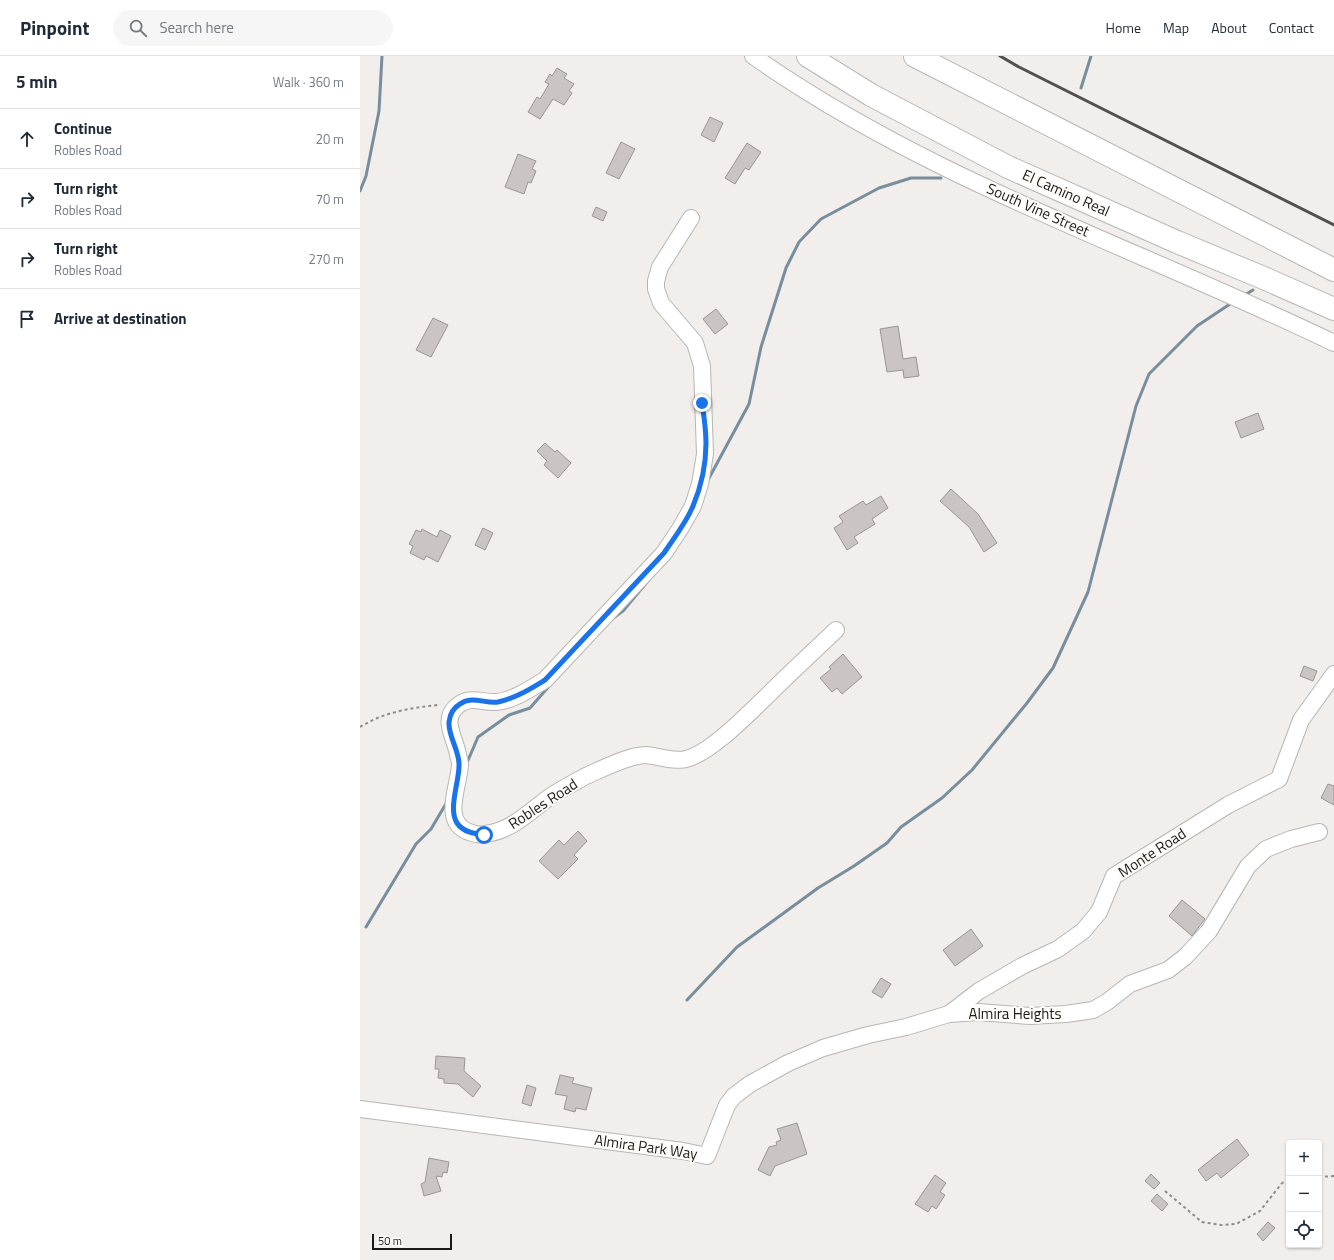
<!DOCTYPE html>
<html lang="en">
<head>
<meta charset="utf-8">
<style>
	body { margin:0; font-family:"Titillium Web",sans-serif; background:#f6f6f7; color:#1f2937 }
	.controls { position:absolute; right:12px; bottom:12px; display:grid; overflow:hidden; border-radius:4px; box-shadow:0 1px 3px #0004 }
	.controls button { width:36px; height:36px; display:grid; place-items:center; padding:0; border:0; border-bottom:1px solid #e0e1e3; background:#fff; color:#1f2937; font:20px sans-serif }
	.scale { position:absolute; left:12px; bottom:10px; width:80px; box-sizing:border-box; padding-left:4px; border:2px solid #1c1a19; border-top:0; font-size:11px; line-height:14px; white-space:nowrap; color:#1c1a19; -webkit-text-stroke:3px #fffcf8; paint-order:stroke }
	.stop { position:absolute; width:12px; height:12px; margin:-9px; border:3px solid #1a73e8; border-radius:50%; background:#fff }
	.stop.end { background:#1a73e8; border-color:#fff; box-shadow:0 1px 4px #0008 }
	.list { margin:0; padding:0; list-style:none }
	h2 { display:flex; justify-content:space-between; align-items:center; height:52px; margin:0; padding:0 16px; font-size:17px }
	h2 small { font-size:13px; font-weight:400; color:#747a83 }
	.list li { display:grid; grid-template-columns:26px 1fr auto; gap:12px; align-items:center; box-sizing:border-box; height:60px; padding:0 16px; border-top:1px solid #e0e1e3 }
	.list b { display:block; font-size:15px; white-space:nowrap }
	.list p { margin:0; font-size:13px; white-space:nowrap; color:#747a83 }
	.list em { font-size:13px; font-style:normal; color:#747a83 }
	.icon { flex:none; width:22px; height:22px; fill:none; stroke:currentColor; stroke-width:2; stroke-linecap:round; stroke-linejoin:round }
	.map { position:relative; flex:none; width:974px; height:1204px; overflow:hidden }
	header { display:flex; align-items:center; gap:24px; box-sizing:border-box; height:56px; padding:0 20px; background:#fff; border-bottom:1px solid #e0e1e3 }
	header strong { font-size:19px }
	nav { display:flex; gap:22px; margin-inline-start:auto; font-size:14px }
	.search { width:280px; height:36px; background:#f6f6f7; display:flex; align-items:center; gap:10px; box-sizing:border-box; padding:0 14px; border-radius:22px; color:#747a83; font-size:15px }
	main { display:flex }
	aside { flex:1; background:#fff }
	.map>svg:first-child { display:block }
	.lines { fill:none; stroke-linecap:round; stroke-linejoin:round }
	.stream { stroke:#788e9c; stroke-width:3 }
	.building { fill:#cac5c3; stroke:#9a9694 }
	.minor-casing { stroke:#b9b6b2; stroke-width:18 }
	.highway-casing { stroke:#b9b6b2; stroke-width:24 }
	.path { stroke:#8e8b89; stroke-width:2; stroke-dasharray:3 3; stroke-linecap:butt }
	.minor { stroke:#fff; stroke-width:16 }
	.highway { stroke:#fff; stroke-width:22 }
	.rail { stroke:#524f4e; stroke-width:3 }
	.route { stroke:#1a73e8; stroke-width:5 }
	.labels { text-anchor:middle; stroke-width:4; stroke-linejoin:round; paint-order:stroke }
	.street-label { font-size:15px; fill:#1c1a19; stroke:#fffcf8 }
</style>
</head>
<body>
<header>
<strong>Pinpoint</strong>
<div class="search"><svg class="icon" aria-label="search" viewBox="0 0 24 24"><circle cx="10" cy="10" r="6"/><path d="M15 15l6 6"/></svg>Search here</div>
<nav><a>Home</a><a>Map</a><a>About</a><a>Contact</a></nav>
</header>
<main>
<aside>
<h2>5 min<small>Walk · 360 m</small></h2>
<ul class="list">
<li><svg class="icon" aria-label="ahead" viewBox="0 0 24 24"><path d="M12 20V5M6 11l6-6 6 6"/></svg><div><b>Continue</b><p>Robles Road</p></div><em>20 m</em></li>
<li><svg class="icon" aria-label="right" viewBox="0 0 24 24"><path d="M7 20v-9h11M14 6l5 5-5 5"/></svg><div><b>Turn right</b><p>Robles Road</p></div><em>70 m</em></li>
<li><svg class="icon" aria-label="right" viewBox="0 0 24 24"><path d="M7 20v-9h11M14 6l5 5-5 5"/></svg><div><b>Turn right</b><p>Robles Road</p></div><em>270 m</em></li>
<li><svg class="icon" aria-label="arrive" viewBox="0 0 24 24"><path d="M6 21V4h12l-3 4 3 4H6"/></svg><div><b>Arrive at destination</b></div></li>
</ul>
</aside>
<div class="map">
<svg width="974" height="1204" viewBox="0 0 974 1204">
	<rect width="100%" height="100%" fill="#f2eeeb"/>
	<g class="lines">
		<g class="stream">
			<path d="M 721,32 L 731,0"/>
			<path d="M 0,135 L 6,120 L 19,55 L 22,0"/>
			<path d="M 883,240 L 893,234"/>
			<path d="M 348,424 L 389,348 L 401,291 L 426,212 L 439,186 L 461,163 L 519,132 L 551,122 L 581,122"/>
			<path d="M 252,563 L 263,555 L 288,525"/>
			<path d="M 106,709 L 118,681 L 149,659 L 170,652 L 191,628"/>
			<path d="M 6,871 L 56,788 L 71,773 L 87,746"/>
			<path d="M 327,944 L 377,891 L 458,832 L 494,810 L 527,787 L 541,771 L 582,742 L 612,714 L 667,647 L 693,612 L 728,536 L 776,350 L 789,318 L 837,270 L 873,246"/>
		</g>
	</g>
	<g class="building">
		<path d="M 197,12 L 207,18 L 204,22 L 214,28 L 209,35 L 212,37 L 204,49 L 193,43 L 180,63 L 168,56 L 177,41 L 180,43 L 189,28 L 185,26 L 190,18 L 192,20 Z"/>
		<path d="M 350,61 L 363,67 L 354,86 L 341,79 Z"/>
		<path d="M 261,86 L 275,93 L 259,123 L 246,117 Z"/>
		<path d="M 387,87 L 401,96 L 389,114 L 385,112 L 375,128 L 365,122 Z"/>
		<path d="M 158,98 L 176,105 L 172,113 L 176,115 L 171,127 L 168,126 L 164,138 L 145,131 Z"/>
		<path d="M 236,151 L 247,156 L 243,165 L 232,160 Z"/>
		<path d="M 356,253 L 368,268 L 355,278 L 343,263 Z"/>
		<path d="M 73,262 L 88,269 L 71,301 L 56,294 Z"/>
		<path d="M 538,270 L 543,303 L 556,301 L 559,320 L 544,322 L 543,314 L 527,316 L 520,273 Z"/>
		<path d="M 898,357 L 904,373 L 881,382 L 875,366 Z"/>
		<path d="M 185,387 L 195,396 L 197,394 L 211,407 L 198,422 L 184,409 L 187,405 L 177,395 Z"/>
		<path d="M 591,433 L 618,458 L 637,487 L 624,496 L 609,471 L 580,445 Z"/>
		<path d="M 521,440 L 528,452 L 512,463 L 515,468 L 494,481 L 498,487 L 487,494 L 474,472 L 483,466 L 479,460 L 503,445 L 506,449 Z"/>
		<path d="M 123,472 L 133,477 L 125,494 L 115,489 Z"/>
		<path d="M 62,473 L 77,481 L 80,474 L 91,480 L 78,506 L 66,500 L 64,504 L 50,497 L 53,490 L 49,488 L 56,474 L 61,476 Z"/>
		<path d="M 483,598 L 502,621 L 482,638 L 477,632 L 472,636 L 460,622 L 471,613 L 469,611 Z"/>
		<path d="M 944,610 L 957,615 L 953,625 L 940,620 Z"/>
		<path d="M 968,728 L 974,730 L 974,749 L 961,742 Z"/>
		<path d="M 218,775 L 227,785 L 214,799 L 218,803 L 198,823 L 179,805 L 199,784 L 204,789 Z"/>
		<path d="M 822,844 L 845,863 L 832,880 L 809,860 Z"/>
		<path d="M 611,873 L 623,890 L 595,910 L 583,894 Z"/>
		<path d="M 521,922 L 531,928 L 522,942 L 512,936 Z"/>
		<path d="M 76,1000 L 105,1002 L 104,1015 L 121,1030 L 113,1041 L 98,1028 L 84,1027 L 84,1023 L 78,1022 L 79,1013 L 75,1013 Z"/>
		<path d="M 200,1019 L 214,1022 L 212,1027 L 232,1032 L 226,1054 L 216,1052 L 215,1056 L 204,1053 L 207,1040 L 195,1038 Z"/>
		<path d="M 167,1029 L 176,1032 L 171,1050 L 162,1047 Z"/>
		<path d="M 437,1067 L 447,1098 L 415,1110 L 410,1120 L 398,1114 L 409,1091 L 417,1089 L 416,1086 L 421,1084 L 417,1073 Z"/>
		<path d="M 877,1083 L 889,1099 L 861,1122 L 857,1117 L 846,1125 L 838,1114 Z"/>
		<path d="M 69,1102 L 89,1106 L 87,1117 L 83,1116 L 82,1121 L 76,1120 L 81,1135 L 64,1140 L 61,1128 L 65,1126 Z"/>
		<path d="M 791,1118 L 800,1127 L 794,1133 L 785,1125 Z"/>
		<path d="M 575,1119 L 586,1127 L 580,1136 L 585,1139 L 576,1153 L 572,1150 L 568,1156 L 555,1148 Z"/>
		<path d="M 797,1138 L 808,1148 L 802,1155 L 791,1145 Z"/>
		<path d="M 908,1166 L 915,1172 L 903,1185 L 897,1178 Z"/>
	</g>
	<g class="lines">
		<g class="minor-casing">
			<g id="minor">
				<path d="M 393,0 C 571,125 780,193 974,287"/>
				<path d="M 331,162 L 300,211 L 296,225 L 296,233 L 301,247 L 335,287 L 342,310 L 345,398 L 340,428 L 333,450 L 320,473 L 304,497 L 185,624 C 171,632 153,645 136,646 C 121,647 109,638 95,652 C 82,665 96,684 98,699 C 99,702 100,706 100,709 C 99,730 81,766 109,776 C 114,778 120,779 125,778 C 152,775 170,755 191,740 C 202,733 215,726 226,720 C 242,713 269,699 286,699 C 297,700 317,706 326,703 C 351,697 389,657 408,639 C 430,617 453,596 476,574"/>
				<path d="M 589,958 L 619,935 L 662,910 L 698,893 L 723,875 L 739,856 L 754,820 L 868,749 L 919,723 L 941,664 L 974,618"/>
				<path d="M 0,1053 L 323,1095 L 347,1100 L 367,1049 L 374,1040 L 390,1028 L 428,1007 L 463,992 L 508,979 L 546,971 L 589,958 L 618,956 L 670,960 L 706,958 L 733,954 L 747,946 L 770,928 L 808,914 L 825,901 L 849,875 L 888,810 L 906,793 L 931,783 L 959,776"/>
			</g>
		</g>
		<g class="highway-casing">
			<g id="highway">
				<path d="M 448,0 L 511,39 L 648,111 L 817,186 L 906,223 L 974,253"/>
				<path d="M 555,0 L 974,214"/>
			</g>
		</g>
		<g class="path">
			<path d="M 0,671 C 24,656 50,652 78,649 L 80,650"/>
			<path d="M 959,1121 L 974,1120"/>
			<path d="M 805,1135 L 842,1166 L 861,1169 L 876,1168 L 900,1155 L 922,1127 L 929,1125"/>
		</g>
		<use href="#minor" class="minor"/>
		<use href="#highway" class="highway"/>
		<path class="rail" d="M 640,0 L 659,11 L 974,169"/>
	</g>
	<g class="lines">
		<path class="route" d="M 124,779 C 114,778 103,776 97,767 C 88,753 99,726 99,710 C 100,695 88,681 89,666 C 90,658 93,652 100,648 C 112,639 125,648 138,646 C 156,642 170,633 185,624 L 304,497 C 314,482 326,467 333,450 C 341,431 346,407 346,387 C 346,373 344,360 342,347"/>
	</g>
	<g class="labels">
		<g class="street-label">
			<text transform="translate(706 137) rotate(24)" y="5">El Camino Real</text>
			<text transform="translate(678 154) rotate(24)" y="5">South Vine Street</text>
			<text transform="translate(183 748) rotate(-33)" y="5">Robles Road</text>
			<text transform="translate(792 797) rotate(-33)" y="5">Monte Road</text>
			<text x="655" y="963">Almira Heights</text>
			<text transform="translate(286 1091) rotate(8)" y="5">Almira Park Way</text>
		</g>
	</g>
</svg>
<div class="controls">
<button>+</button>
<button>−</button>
<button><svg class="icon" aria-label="locate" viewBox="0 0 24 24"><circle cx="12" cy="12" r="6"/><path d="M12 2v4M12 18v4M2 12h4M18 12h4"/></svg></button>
</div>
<div class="scale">50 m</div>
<div class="stop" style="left:124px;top:779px"></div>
<div class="stop end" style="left:342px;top:347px"></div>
</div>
</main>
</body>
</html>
